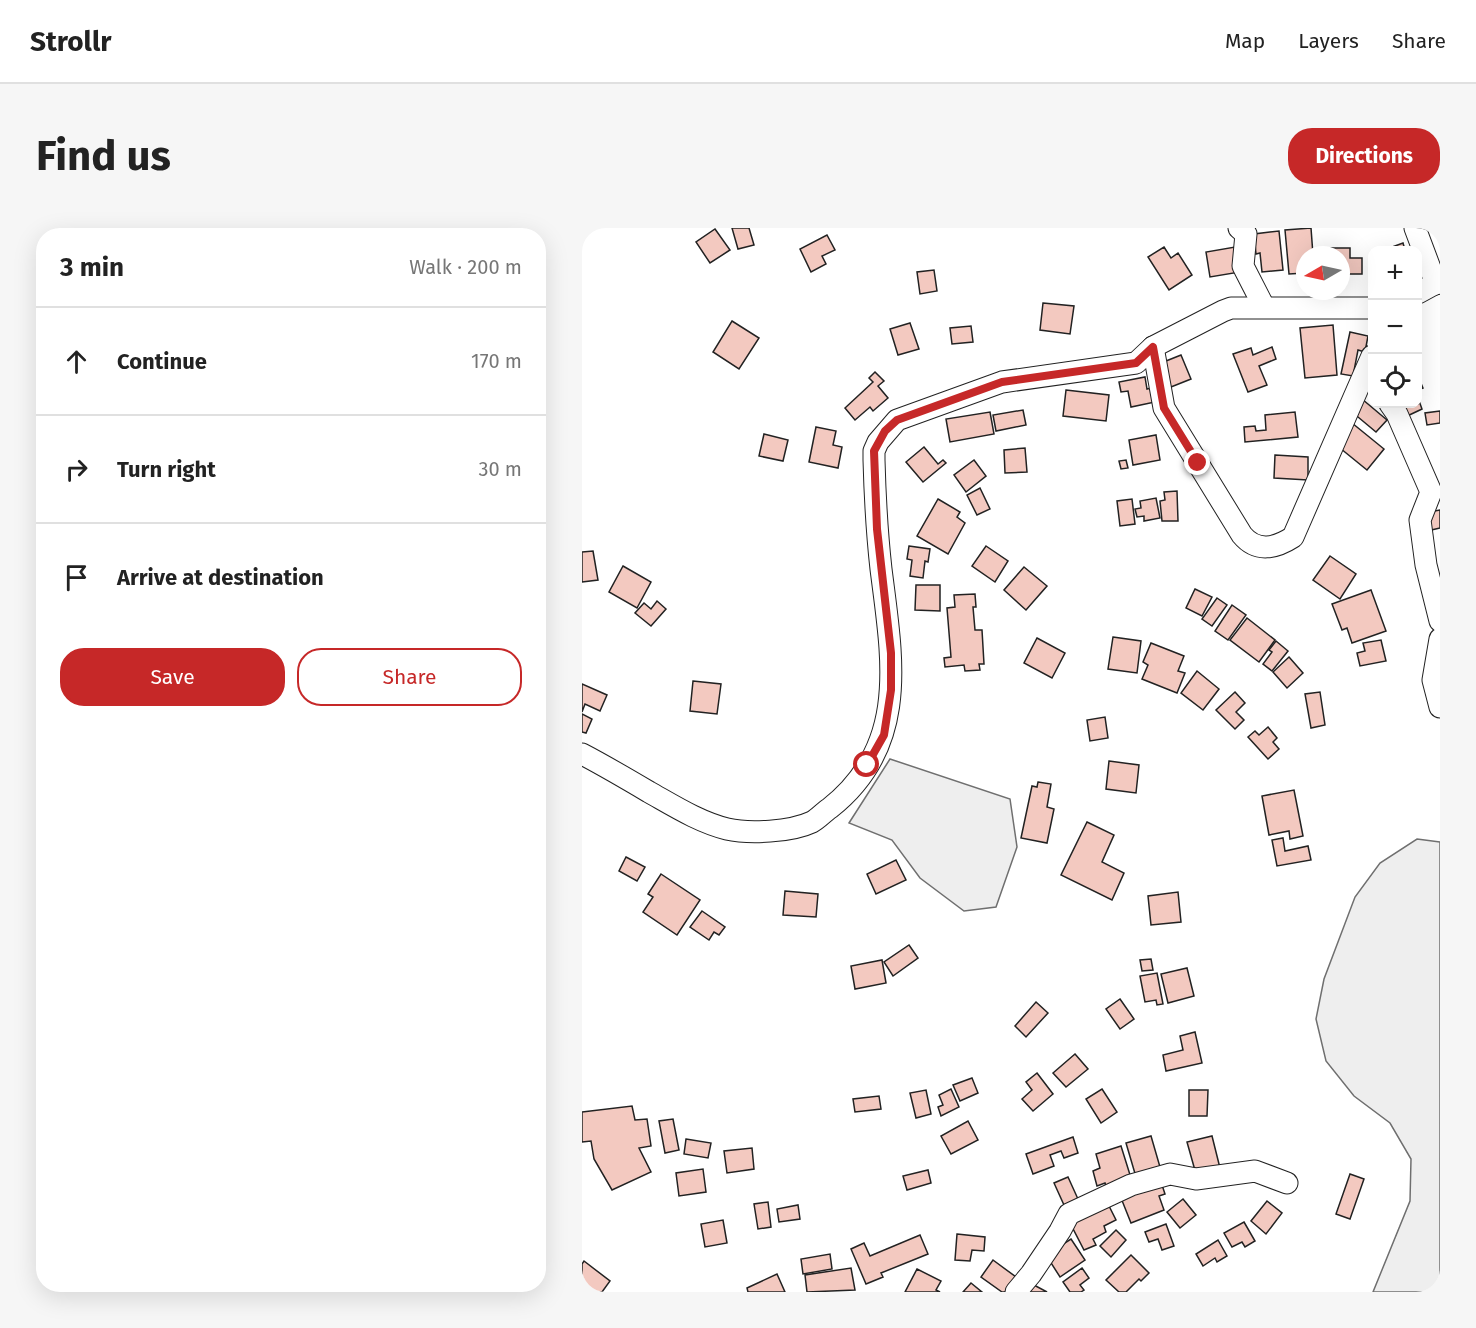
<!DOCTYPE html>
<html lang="en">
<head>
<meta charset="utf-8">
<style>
	body { margin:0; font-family:"Fira Sans",sans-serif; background:#f6f6f6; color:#222 }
	.controls { position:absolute; right:18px; top:18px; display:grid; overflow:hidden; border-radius:12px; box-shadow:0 6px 24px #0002 }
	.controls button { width:54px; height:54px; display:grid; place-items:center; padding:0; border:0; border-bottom:2px solid #e0e0e0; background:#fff; color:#222; font:30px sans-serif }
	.compass { position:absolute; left:714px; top:18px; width:54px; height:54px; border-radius:50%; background:#fff; box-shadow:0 6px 24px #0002; rotate:261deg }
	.stop { position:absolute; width:18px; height:18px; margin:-14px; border:4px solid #c62828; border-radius:50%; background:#fff }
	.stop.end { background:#c62828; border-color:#fff; box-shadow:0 2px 6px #0008 }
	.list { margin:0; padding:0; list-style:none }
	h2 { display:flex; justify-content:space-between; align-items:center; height:78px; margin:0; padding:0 24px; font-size:26px }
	h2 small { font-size:20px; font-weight:400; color:#767676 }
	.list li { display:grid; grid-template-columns:39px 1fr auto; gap:18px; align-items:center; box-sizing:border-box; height:108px; padding:0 24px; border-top:2px solid #e0e0e0 }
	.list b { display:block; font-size:22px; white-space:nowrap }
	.list em { font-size:20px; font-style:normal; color:#767676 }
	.actions { display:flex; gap:12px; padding:18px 24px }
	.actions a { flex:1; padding:14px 0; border:2px solid #c62828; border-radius:24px; text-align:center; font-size:21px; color:#c62828 }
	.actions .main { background:#c62828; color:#fff }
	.icon { flex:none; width:33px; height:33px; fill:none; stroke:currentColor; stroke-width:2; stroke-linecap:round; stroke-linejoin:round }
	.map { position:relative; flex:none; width:858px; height:1064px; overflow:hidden; border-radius:24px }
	header { display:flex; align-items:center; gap:36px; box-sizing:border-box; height:84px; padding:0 30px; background:#fff; border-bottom:2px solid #e0e0e0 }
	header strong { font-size:28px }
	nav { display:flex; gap:33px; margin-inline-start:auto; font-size:21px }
	.intro { display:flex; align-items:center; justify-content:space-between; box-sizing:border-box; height:144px; padding:0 36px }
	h1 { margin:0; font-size:42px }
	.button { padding:15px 27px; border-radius:24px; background:#c62828; color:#fff; font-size:21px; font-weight:700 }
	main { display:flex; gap:36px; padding:0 36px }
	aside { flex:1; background:#fff; border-radius:24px; box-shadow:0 6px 24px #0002 }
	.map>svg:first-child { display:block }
	.green { fill:#eee; stroke:#6f6f6f; stroke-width:1.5 }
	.building { fill:#f3c9c0; stroke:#222; stroke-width:1.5 }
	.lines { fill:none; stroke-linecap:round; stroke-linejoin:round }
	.street-casing { stroke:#222; stroke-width:23 }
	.street { stroke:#fff; stroke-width:21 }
	.route { stroke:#c62828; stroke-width:8 }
</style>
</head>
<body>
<header>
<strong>Strollr</strong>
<nav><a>Map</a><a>Layers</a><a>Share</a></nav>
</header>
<div class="intro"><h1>Find us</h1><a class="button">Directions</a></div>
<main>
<aside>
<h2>3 min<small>Walk · 200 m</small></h2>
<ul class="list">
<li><svg class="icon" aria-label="ahead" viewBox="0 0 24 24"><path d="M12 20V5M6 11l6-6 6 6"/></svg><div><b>Continue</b></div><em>170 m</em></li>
<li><svg class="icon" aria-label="right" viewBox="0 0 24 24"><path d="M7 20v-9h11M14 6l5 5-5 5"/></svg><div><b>Turn right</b></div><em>30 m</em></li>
<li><svg class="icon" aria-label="arrive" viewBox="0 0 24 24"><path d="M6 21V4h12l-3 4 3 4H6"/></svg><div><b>Arrive at destination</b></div></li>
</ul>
<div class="actions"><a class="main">Save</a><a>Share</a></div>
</aside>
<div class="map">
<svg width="858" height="1064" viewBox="0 0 858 1064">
	<rect width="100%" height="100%" fill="#fff"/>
	<g class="green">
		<path d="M 308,531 L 428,571 L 435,619 L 414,679 L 382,683 L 338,650 L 310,612 L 267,595 Z"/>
		<path d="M 835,611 L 858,614 L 858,1064 L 791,1064 L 828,973 L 829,931 L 808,895 L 772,868 L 744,833 L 734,791 L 742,751 L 773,669 L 798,635 Z"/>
	</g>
	<g class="building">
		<path d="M 150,0 L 167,0 L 172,17 L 156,21 Z"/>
		<path d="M 729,0 L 731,27 L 723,27 L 723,45 L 707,46 L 703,2 Z"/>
		<path d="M 133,1 L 148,22 L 128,35 L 114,14 Z"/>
		<path d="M 697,3 L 701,42 L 680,44 L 678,25 L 674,26 L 672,6 Z"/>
		<path d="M 245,7 L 253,22 L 240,28 L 244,36 L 229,44 L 218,21 Z"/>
		<path d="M 821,15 L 823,22 L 802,22 Z"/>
		<path d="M 582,19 L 589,30 L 596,25 L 610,47 L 587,62 L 566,29 Z"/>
		<path d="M 653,19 L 658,44 L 628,49 L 624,24 Z"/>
		<path d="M 744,20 L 768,20 L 768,30 L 780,30 L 780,46 L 759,46 L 759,27 L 744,27 Z"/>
		<path d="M 352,42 L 355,63 L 338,66 L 335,44 Z"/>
		<path d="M 461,75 L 492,78 L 488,106 L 458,102 Z"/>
		<path d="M 150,93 L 177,110 L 157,141 L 131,124 Z"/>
		<path d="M 328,95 L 337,121 L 316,127 L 308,101 Z"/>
		<path d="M 751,97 L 755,147 L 723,150 L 718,100 Z"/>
		<path d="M 389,98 L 391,114 L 370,116 L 368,100 Z"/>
		<path d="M 768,104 L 786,108 L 783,124 L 776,122 L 771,148 L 759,146 Z"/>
		<path d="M 690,119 L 694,131 L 677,138 L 685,157 L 666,164 L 651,126 L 669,120 L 671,127 Z"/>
		<path d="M 599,127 L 609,151 L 589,159 L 579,135 Z"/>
		<path d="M 293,144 L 302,153 L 296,158 L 306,170 L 291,183 L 288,179 L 273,192 L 263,180 L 291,154 L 287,150 Z"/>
		<path d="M 836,148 L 841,160 L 836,162 Z"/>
		<path d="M 563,149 L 565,161 L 569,160 L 573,174 L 549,179 L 546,163 L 539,164 L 537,154 Z"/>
		<path d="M 484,162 L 527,167 L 524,193 L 481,188 Z"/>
		<path d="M 836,170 L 840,181 L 821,190 L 814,176 L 836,176 Z"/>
		<path d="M 780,171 L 805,192 L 794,204 L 770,184 Z"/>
		<path d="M 441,182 L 444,197 L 414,203 L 411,187 Z"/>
		<path d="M 858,183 L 858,195 L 845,197 L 843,185 Z"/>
		<path d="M 408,184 L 412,206 L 368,214 L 364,191 Z"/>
		<path d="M 713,184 L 716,209 L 663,214 L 662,199 L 673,198 L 674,203 L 684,202 L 683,187 Z"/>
		<path d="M 770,195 L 802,221 L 785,242 L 753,216 Z"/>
		<path d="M 234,199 L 254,203 L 251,217 L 260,219 L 256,240 L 227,234 Z"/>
		<path d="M 182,206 L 206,212 L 201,233 L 177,228 Z"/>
		<path d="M 574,207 L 578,232 L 551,237 L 547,212 Z"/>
		<path d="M 342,219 L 356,236 L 361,232 L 364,235 L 341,254 L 324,234 Z"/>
		<path d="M 443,220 L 445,244 L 423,245 L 422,222 Z"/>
		<path d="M 693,227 L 726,229 L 726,252 L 692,250 Z"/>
		<path d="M 392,232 L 404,248 L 384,264 L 372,247 Z"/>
		<path d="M 544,232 L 546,240 L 539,241 L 537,233 Z"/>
		<path d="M 398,260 L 408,281 L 395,287 L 385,267 Z"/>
		<path d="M 595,263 L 596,293 L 580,293 L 578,273 L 583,272 L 582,264 Z"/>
		<path d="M 574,270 L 578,290 L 562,293 L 562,288 L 555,289 L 553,281 L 559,280 L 558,273 Z"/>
		<path d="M 356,271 L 378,284 L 375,289 L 383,295 L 366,326 L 335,308 Z"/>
		<path d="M 550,271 L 553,296 L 538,298 L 535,273 Z"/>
		<path d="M 858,282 L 858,300 L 845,303 L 842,285 Z"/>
		<path d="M 327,318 L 348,321 L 346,334 L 343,333 L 341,350 L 328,348 L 330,332 L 325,331 Z"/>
		<path d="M 404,318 L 426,333 L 413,354 L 390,338 Z"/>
		<path d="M 11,323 L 16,352 L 0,354 L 0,324 Z"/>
		<path d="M 748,328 L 774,346 L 758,371 L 731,352 Z"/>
		<path d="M 41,338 L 69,354 L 55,380 L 27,364 Z"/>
		<path d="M 442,339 L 465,358 L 444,382 L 422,362 Z"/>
		<path d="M 334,357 L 358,357 L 358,383 L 333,382 Z"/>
		<path d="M 613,361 L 630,369 L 620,388 L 604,380 Z"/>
		<path d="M 789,362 L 804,403 L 770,415 L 765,400 L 760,402 L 750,376 Z"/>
		<path d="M 393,366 L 394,379 L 391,379 L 393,402 L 400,402 L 402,436 L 397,436 L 398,442 L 383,443 L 382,437 L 363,439 L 362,430 L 369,429 L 365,380 L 373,379 L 372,367 Z"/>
		<path d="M 635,370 L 645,377 L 630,398 L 620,391 Z"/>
		<path d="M 75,373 L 84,381 L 69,398 L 53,385 L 62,375 L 69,381 Z"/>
		<path d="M 650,377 L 664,387 L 646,412 L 633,403 Z"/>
		<path d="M 665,390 L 693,412 L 677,434 L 648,412 Z"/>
		<path d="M 531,409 L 559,413 L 555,445 L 526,441 Z"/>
		<path d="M 455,410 L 483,425 L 470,450 L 442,435 Z"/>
		<path d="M 799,412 L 804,433 L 778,438 L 775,425 L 783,423 L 781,415 Z"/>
		<path d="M 694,413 L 706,423 L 690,443 L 681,436 L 690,424 L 687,422 Z"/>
		<path d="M 569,415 L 602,428 L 596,443 L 603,445 L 595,465 L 560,451 L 566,437 L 561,434 Z"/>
		<path d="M 707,429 L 721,445 L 705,460 L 691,444 Z"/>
		<path d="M 615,443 L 637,461 L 621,482 L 599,465 Z"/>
		<path d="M 111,453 L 139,456 L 135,486 L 108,483 Z"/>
		<path d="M 0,456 L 25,467 L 18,483 L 3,476 L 0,484 Z"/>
		<path d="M 653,464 L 663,475 L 654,484 L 662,492 L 653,501 L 634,482 Z"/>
		<path d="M 738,464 L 743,497 L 729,500 L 723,466 Z"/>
		<path d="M 0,486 L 10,491 L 4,505 L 0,504 Z"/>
		<path d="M 523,489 L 526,510 L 508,513 L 505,492 Z"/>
		<path d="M 686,499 L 695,510 L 691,514 L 697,521 L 686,531 L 666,509 L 673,503 L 677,507 Z"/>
		<path d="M 527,533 L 557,537 L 554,565 L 524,561 Z"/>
		<path d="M 456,554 L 469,556 L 465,579 L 472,581 L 465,615 L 439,610 L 450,558 L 455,559 Z"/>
		<path d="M 712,562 L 721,608 L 708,611 L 707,603 L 687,607 L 680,568 Z"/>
		<path d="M 505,594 L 532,607 L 520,634 L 542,645 L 530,672 L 479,647 Z"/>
		<path d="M 701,610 L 703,623 L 726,618 L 729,632 L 695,638 L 690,612 Z"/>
		<path d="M 44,629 L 63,639 L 55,653 L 37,643 Z"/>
		<path d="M 314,632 L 324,652 L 294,666 L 285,646 Z"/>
		<path d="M 79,646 L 118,672 L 95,707 L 61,684 L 71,669 L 66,666 Z"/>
		<path d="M 203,663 L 236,666 L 234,689 L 201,687 Z"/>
		<path d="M 596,664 L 599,694 L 569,697 L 566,668 Z"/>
		<path d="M 120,683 L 143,699 L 137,707 L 132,704 L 127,712 L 108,699 Z"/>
		<path d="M 327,717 L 336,730 L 311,748 L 302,734 Z"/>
		<path d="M 569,731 L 571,742 L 560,743 L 558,732 Z"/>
		<path d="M 300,732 L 304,755 L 273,761 L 269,738 Z"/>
		<path d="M 605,740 L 612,768 L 586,775 L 579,746 Z"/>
		<path d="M 575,745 L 581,776 L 575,777 L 574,772 L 563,774 L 558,748 Z"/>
		<path d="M 538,771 L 552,791 L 538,801 L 524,781 Z"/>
		<path d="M 454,774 L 466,785 L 444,809 L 433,798 Z"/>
		<path d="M 613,804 L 620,835 L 584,843 L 581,827 L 601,822 L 598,808 Z"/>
		<path d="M 493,826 L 506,841 L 484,859 L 471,845 Z"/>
		<path d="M 455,845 L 471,866 L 451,883 L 440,871 L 450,862 L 444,854 Z"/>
		<path d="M 390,850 L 396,865 L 378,873 L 371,857 Z"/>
		<path d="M 369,861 L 377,879 L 359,888 L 356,879 L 361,877 L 357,867 Z"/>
		<path d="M 520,861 L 535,884 L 519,895 L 504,871 Z"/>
		<path d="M 344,862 L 349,886 L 334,890 L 328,865 Z"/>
		<path d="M 607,862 L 626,862 L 625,888 L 607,888 Z"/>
		<path d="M 297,868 L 299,881 L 273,884 L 271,871 Z"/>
		<path d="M 50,878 L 53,892 L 65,891 L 69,918 L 57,920 L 69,944 L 30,962 L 12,931 L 9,913 L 0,914 L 0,884 Z"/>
		<path d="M 91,891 L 97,922 L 83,925 L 77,893 Z"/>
		<path d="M 386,893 L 396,912 L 369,926 L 359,908 Z"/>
		<path d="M 569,908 L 578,939 L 554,949 L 544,915 Z"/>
		<path d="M 630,908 L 638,940 L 614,946 L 605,914 Z"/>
		<path d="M 491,909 L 496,925 L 482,930 L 479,923 L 468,927 L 472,938 L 451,946 L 444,926 Z"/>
		<path d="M 104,911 L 129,915 L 126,930 L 102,926 Z"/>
		<path d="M 539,918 L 549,950 L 524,958 L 523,955 L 515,958 L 511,943 L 518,940 L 514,926 Z"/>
		<path d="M 170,920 L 172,941 L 145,945 L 142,923 Z"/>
		<path d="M 121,941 L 124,964 L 97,968 L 94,945 Z"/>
		<path d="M 346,942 L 349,955 L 325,962 L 321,948 Z"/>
		<path d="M 768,946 L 782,951 L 768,991 L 754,986 Z"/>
		<path d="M 486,949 L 496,971 L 482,977 L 472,955 Z"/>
		<path d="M 579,954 L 583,966 L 577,968 L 582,982 L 549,995 L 539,970 Z"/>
		<path d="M 601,971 L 614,987 L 598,1000 L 585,984 Z"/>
		<path d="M 524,972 L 534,992 L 522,998 L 524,1004 L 511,1011 L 514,1017 L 502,1022 L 486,991 Z"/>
		<path d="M 685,973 L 700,985 L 684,1006 L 669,993 Z"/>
		<path d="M 186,974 L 189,999 L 176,1001 L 172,976 Z"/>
		<path d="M 216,977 L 218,991 L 197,994 L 195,981 Z"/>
		<path d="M 141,992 L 145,1015 L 123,1019 L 119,996 Z"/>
		<path d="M 662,994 L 673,1013 L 663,1019 L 660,1014 L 650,1019 L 642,1005 Z"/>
		<path d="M 584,996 L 592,1018 L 580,1022 L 576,1011 L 567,1014 L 563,1004 Z"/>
		<path d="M 534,1002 L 544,1012 L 529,1029 L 518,1018 Z"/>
		<path d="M 375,1006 L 403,1009 L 402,1023 L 390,1022 L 388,1033 L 373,1032 Z"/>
		<path d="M 338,1007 L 346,1026 L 299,1045 L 301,1049 L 284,1056 L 269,1021 L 282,1015 L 288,1028 Z"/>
		<path d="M 489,1011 L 503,1032 L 478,1049 L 464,1027 Z"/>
		<path d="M 636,1012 L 645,1028 L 635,1034 L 633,1030 L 621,1038 L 614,1026 Z"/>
		<path d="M 248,1026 L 250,1041 L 221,1046 L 219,1031 Z"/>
		<path d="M 549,1027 L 567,1045 L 559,1053 L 557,1051 L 544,1064 L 537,1064 L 524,1052 Z"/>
		<path d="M 411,1032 L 434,1049 L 423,1064 L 420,1064 L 399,1049 Z"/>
		<path d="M 2,1033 L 28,1053 L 20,1064 L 8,1064 L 0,1058 L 0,1036 Z"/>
		<path d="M 269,1040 L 273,1062 L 225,1064 L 223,1047 Z"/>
		<path d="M 500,1040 L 507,1050 L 498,1057 L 502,1062 L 499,1064 L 488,1064 L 481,1054 Z"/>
		<path d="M 335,1041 L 359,1053 L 354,1062 L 358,1064 L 323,1064 Z"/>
		<path d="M 195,1046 L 203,1064 L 166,1064 L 165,1060 Z"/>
		<path d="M 389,1055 L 400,1064 L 381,1064 Z"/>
		<path d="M 450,1056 L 465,1064 L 446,1064 Z"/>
	</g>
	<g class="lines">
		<g class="street-casing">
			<g id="street">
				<path d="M 657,0 L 664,6 L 661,38 L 682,79"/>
				<path d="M 833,0 L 854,56"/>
				<path d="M 836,65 L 858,53"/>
				<path d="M 571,119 L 582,180 L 660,307 C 675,325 694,320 711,309 L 790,128"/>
				<path d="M 808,176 L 815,186 L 849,264 L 838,292 L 844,337 L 858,393"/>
				<path d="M 858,411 L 851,452 L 858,479"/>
				<path d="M 0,526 C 23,538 45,551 67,564 C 92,578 117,594 145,601 C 167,606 209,604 230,594 C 236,591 242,584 248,580 C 328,517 310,429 299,341 C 295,305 293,269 292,232 L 292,223 L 296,214 L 315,192 L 420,154 L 554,135 L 571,119 L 641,83 L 649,80 L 790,80"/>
				<path d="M 434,1064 L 449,1046 L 478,1003 L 487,986 L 549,957 L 588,946 L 614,951 L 673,943 L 705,955"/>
			</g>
		</g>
		<use href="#street" class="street"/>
	</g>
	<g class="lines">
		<path class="route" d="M 285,537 L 302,507 L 309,462 L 309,425 L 295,301 L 292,223 L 303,203 L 315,192 L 420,154 L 554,135 L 571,119 L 582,180 L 616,235"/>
	</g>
</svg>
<div class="controls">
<button>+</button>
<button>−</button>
<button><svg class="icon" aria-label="locate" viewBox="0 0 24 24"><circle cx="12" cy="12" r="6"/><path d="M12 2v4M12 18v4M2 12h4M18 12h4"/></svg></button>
</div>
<svg class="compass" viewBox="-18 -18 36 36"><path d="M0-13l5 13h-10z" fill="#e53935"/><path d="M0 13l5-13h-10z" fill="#767676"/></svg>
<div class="stop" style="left:285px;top:537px"></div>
<div class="stop end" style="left:616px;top:235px"></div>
</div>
</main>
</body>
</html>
